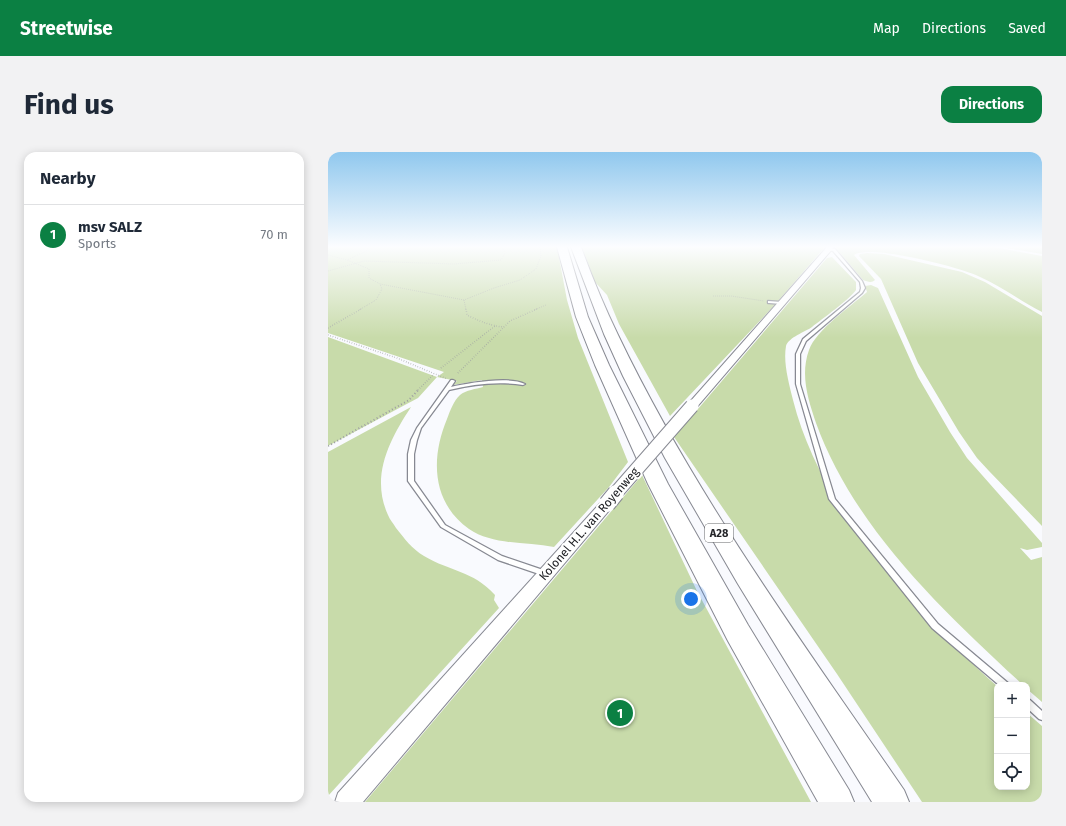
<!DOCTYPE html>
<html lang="en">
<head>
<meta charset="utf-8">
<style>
	body { margin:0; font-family:"Fira Sans",sans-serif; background:#f2f2f3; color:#1f2937 }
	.controls { position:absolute; right:12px; bottom:12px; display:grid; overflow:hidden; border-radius:8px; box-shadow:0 2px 10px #0003 }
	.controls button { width:36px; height:36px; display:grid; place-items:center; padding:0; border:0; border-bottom:1px solid #e0e1e3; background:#fff; color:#1f2937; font:20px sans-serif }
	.you { position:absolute; left:363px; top:447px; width:14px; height:14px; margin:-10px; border:3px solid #fff; border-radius:50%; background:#1a73e8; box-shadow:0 0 0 6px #1a73e833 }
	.badge { display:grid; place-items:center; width:26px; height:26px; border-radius:50%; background:#0b8043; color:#fff; font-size:13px; font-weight:700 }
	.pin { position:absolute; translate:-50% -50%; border:2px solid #fff; box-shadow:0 1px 4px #0006 }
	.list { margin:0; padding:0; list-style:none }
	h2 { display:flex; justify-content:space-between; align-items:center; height:52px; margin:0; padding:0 16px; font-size:17px }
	h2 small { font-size:13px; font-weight:400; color:#747a83 }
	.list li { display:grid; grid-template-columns:26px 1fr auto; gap:12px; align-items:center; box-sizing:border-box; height:60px; padding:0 16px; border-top:1px solid #e0e1e3 }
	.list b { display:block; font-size:15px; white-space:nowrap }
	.list p { margin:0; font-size:13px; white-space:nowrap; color:#747a83 }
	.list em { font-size:13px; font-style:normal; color:#747a83 }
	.icon { flex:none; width:22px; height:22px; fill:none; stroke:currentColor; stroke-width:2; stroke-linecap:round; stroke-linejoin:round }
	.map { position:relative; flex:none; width:714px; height:650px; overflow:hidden; border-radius:12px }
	header { display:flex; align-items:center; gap:24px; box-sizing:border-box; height:56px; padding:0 20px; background:#0b8043; color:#fff }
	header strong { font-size:19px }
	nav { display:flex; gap:22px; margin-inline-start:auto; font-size:14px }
	.intro { display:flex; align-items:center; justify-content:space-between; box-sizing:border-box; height:96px; padding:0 24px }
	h1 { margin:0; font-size:28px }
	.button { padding:10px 18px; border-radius:12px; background:#0b8043; color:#fff; font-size:14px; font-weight:700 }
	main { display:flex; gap:24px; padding:0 24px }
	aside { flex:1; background:#fff; border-radius:12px; box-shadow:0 2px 10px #0003 }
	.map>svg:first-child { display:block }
	.green { fill:#c8dbaa }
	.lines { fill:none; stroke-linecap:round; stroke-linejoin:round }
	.service-casing { stroke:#878992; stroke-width:2.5 }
	.tertiary-casing { stroke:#878992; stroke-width:2 }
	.motorway-casing { stroke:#878992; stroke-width:2 }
	.path-far2 { stroke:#9c9da1; stroke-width:1; stroke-dasharray:0.5 1.5; stroke-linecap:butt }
	.path-far1 { stroke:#9c9da1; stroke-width:1.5; stroke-dasharray:0.5 2; stroke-linecap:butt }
	.path { stroke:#9c9da1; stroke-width:2; stroke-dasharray:1 2.5; stroke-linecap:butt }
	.service { fill:#fff; fill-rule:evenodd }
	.tertiary { fill:#fff; fill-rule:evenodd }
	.motorway { fill:#fff; fill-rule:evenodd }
	.tertiary-bridge-far1-casing { stroke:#878992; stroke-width:15; stroke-linecap:butt }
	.tertiary-bridge-casing { stroke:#878992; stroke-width:18; stroke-linecap:butt }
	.tertiary-bridge-far1 { stroke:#fff; stroke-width:13 }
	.tertiary-bridge { stroke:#fff; stroke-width:16 }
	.labels { text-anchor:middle; stroke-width:4; stroke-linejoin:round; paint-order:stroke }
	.shield { fill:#fff; stroke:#656668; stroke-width:1 }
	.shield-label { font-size:11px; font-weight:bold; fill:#232428 }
	.street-label { font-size:12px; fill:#232428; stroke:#fff }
</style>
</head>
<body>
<header>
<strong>Streetwise</strong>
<nav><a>Map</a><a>Directions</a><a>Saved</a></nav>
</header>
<div class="intro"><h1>Find us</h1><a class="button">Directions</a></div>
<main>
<aside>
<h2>Nearby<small></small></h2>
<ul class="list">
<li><span class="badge">1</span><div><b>msv SALZ</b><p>Sports</p></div><em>70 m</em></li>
</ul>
</aside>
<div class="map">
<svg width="714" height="650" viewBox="0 0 714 650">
	<rect width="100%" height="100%" fill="#f9fafe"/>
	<g class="green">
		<path d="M 0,95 L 229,95 L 239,148 L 250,186 L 300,310 L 281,335 L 226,395 C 199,390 164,393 141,377 C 103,350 103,305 119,267 C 122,259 126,248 132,243 C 138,238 148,237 155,235 L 154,228 L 125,233 L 129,229 L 109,225 L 90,246 L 0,294 L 0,185 L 109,225 L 116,220 L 0,181 Z"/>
		<path d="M 254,95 L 497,95 L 443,157 L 342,264 L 291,172 L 279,143 L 267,130 Z"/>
		<path d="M 507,95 L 666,95 L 714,104 L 714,160 C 692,149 673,134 650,124 C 631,115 542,92 526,103 L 547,128 C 544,131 540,130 535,128 Z"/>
		<path d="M 673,95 L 714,95 L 714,102 Z"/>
		<path d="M 539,101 L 556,102 L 634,120 L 657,130 L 714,164 L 714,374 L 661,319 L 649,306 L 631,280 L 590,211 L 553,127 L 531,104 L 532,102 Z"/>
		<path d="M 504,105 L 528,130 L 528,138 C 522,147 494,167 484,175 C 477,180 461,185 458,194 C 455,211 461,231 465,248 C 492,356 588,462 669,534 L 669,635 L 699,635 L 699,561 L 714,574 L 714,650 L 594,650 L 509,522 L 346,285 L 499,106 Z"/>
		<path d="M 543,133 L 550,136 L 590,225 L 622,280 L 639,306 L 714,391 L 714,395 L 699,398 L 692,396 L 703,408 L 714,405 L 714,550 L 699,537 L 699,533 L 695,533 C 615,459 526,376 488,271 C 480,247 472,223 481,198 C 488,178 523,154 539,140 L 537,134 Z"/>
		<path d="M 83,255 C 62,287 42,324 60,363 C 62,368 65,371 68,376 C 76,386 84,397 96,404 C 123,420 144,418 167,443 L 166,448 L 171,456 L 0,644 L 0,300 Z"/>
		<path d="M 314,323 L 369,439 L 483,650 L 37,650 Z"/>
	</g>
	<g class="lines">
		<g class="service-casing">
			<g id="service">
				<path d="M 500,96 L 507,97 L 534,129 L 537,136 L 534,141 L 478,189 L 472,202 L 472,232 L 507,347 L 610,472 L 680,531 L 681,533 L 671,533 L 604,476 L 501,347 L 468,232 L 468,202 L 475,187 L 532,140 L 533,136 L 532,130 L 505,99 L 500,98 Z"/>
				<path d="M 440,149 L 454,150 L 456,151 L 454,152 L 441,151 L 440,151 Z"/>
				<path d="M 123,228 L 125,228 L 127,229 L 123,235 C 141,231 181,224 197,232 L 195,233 C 170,229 146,232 121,238 L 93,276 L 89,288 L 86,302 L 86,329 L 117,373 L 174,404 L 218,419 L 219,421 L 218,423 L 214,423 L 170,408 L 113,375 L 80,329 L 80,302 L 83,288 L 89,276 Z"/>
				<path d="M 699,547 L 702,548 L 714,559 L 714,568 L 711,567 L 699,556 Z"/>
			</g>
		</g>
		<g class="tertiary-casing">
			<g id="tertiary">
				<path d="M 499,95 L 506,95 L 368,256 L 360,256 L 358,254 L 360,252 Z"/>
				<path d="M 279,347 L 284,349 L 286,352 L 284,355 L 35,650 L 7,650 L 10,641 L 274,349 Z"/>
			</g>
		</g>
		<g class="motorway-casing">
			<g id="motorway">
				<path d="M 229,95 L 239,95 L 260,165 L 281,213 L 340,332 L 420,473 L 521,638 L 526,650 L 490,650 L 400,489 L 320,332 L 267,213 L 248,165 Z"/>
				<path d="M 243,95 L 253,95 C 264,125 276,154 290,183 C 367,344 475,491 576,638 L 581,650 L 544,650 L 410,432 L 337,306 L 295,224 L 276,182 Z"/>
			</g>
		</g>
		<g class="path-far2">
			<path d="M 41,95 L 38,99 L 19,108 L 41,117 L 41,126 L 52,132 L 136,148 L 166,136 L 192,128 L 208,117 L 213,104 L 212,95"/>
			<path d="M 0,103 L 19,108"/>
			<path d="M 0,119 L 36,109 L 126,112 L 173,108 L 177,101 L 174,95"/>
			<path d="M 385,144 L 403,144 L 436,149"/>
			<path d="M 136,148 L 138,158"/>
			<path d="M 31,158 L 48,148 L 54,137 L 52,132"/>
			<path d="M 206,158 L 218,153"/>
		</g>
		<g class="path-far1">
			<path d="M 138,157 L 139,163 C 151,169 163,174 176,175"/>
			<path d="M 0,176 L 33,157"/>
			<path d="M 0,183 L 69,206 L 119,227"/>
			<path d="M 113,216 L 167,174"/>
			<path d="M 130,221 L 182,169 L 209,157"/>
			<path d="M 90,238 L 106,222"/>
		</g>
		<path class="path" d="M 0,294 L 81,248 L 91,237"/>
		<use href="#service" class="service"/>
		<use href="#tertiary" class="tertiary"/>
		<use href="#motorway" class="motorway"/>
		<g class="tertiary-bridge-far1-casing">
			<path id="tertiary-bridge-far1" d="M 287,342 L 364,254"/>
		</g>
		<g class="tertiary-bridge-casing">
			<path id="tertiary-bridge" d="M 279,352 L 288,341"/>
		</g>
		<use href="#tertiary-bridge-far1" class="tertiary-bridge-far1"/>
		<use href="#tertiary-bridge" class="tertiary-bridge"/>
	</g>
	<linearGradient id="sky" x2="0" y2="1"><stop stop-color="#90c8ee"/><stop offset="0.51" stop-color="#fcfdff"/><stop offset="1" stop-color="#fcfdff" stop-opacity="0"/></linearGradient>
	<rect width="714" height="186" fill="url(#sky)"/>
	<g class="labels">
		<rect class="shield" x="377" y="372" width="28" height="18" rx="3"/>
		<g class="shield-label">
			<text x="391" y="385">A28</text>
		</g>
		<g class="street-label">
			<text transform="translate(261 372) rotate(-49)" y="4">Kolonel H.L. van Royenweg</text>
		</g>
	</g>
</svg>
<div class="controls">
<button>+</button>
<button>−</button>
<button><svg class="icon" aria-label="locate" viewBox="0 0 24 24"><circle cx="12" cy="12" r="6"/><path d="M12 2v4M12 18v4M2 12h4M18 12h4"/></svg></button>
</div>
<div class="you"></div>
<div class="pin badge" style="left:292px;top:561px">1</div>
</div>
</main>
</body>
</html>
